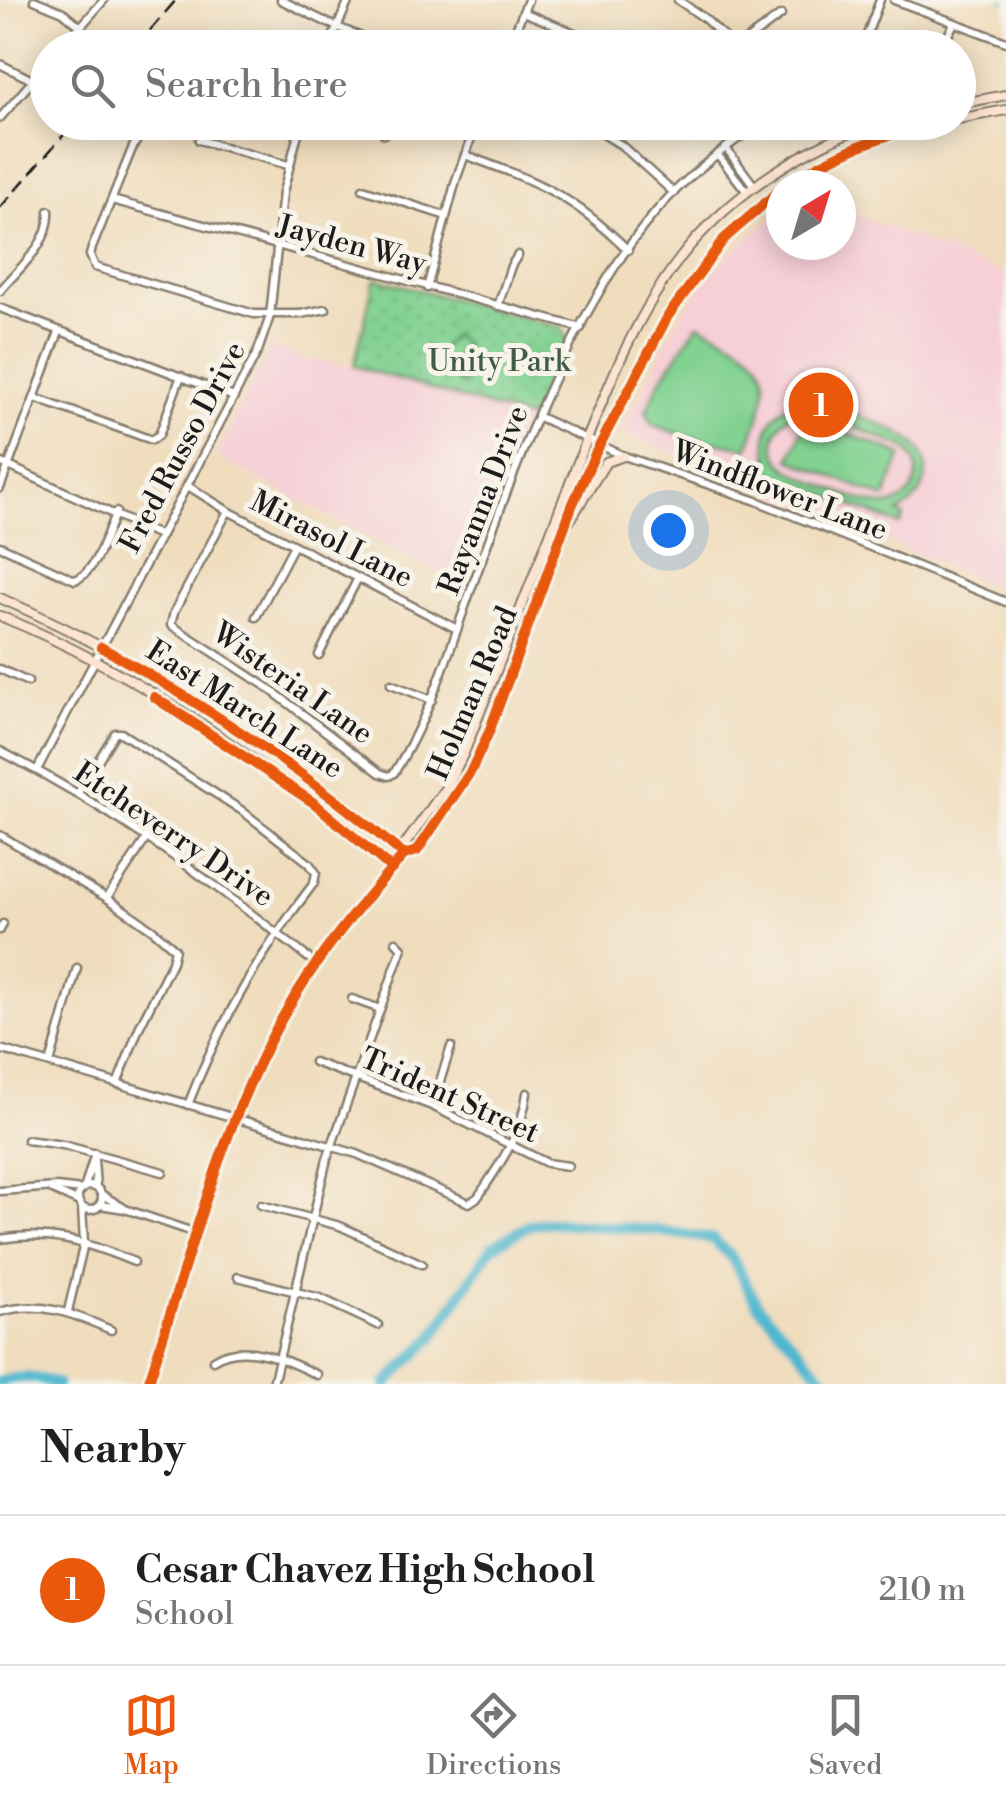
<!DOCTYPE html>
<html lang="en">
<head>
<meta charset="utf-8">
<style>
	body { margin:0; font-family:"Libre Bodoni",serif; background:#f6f6f6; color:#202124 }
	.compass { position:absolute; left:766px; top:170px; width:90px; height:90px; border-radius:50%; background:#fff; box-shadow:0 5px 25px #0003; rotate:38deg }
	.you { position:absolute; left:668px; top:530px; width:35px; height:35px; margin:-25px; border:8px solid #fff; border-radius:50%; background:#1a73e8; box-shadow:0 0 0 15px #1a73e833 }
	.badge { display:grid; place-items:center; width:65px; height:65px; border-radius:50%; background:#ea580c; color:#fff; font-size:32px; font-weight:700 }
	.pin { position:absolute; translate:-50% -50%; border:5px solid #fff; box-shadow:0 2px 10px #0006 }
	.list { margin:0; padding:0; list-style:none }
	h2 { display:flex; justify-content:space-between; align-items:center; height:130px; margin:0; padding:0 40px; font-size:42px }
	h2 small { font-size:32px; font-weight:400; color:#757577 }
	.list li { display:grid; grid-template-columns:65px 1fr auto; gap:30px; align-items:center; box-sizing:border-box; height:150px; padding:0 40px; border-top:2px solid #e0e0e0 }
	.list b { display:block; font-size:38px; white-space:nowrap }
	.list p { margin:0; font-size:32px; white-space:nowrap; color:#757577 }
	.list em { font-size:32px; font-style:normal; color:#757577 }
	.icon { flex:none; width:55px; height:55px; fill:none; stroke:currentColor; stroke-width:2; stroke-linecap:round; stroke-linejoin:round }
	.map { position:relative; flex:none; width:1006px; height:1384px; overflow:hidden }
	.search { position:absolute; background:#fff; box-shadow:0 5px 25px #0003; left:30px; right:30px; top:30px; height:110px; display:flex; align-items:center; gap:25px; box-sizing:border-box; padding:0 35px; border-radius:55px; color:#757577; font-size:38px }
	.sheet { height:280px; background:#fff }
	nav { display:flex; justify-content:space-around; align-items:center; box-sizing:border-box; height:140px; border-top:2px solid #e0e0e0; background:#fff; font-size:28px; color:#757577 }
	nav a { display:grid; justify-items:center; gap:5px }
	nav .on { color:#ea580c }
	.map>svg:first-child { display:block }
	.built { fill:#f6cfd7 }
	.park { fill:url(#park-dots); stroke:#4f7757; stroke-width:2.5 }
	.pitch { fill:#82d292; stroke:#4f7757; stroke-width:2.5; fill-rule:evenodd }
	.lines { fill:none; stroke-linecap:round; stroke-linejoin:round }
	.stream { stroke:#50b7ce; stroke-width:2.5 }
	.river { stroke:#50b7ce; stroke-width:11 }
	.minor-casing { stroke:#867c6d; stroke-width:11 }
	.tertiary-casing { stroke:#867c6d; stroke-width:12 }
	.secondary-casing { stroke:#867c6d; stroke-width:12 }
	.minor { stroke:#fff; stroke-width:6 }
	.tertiary { stroke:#fff; stroke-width:8 }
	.secondary { stroke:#fde4d1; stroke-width:8 }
	.rail { stroke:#1c1c1c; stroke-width:2.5; stroke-dasharray:15 8; stroke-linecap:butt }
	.cycleway-casing { stroke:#f7f3e8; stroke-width:16 }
	.cycleway { stroke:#e8590c; stroke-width:10 }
	.labels { text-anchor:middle; stroke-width:10; stroke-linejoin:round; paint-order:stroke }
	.street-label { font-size:30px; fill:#1c1c1c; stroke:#f7f3e8 }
	.park-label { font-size:30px; fill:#405c45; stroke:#f7f3e8 }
</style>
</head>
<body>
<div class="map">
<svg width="1006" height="1384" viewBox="0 0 1006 1384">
	<defs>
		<pattern id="park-dots" width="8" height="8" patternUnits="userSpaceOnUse" patternTransform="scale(2.5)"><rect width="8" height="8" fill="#82d292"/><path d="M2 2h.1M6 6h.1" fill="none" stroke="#70b47d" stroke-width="1.8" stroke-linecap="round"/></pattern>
	</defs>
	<rect width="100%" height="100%" fill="#f7f3e8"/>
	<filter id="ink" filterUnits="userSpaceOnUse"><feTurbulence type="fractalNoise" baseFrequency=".01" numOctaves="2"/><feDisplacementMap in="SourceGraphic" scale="20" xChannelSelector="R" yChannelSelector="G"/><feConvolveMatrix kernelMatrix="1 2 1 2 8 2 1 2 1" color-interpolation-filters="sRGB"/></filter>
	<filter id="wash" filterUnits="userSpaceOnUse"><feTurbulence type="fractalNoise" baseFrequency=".0048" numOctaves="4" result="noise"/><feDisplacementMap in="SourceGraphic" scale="40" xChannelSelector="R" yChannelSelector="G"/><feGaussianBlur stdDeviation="2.25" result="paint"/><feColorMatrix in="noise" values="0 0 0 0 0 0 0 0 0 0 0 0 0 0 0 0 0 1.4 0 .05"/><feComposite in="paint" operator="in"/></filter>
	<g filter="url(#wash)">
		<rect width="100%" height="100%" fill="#f0ddbe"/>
		<g class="built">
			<path d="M 841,208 L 1006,275 L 1006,591 L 622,431 L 674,327 L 693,298 L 734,250 L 781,210 L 781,245 L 841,245 Z"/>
			<path d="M 271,346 L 301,358 L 354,366 L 529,419 L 463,585 L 216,457 Z"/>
		</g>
		<path class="park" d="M 378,279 L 562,328 L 567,340 L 529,419 L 354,366 L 374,280 Z"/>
		<g class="pitch">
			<path d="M 698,324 C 775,358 777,371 748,448 L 685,436 L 653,425 L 646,411 L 660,381 Z"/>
			<path d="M 453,335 L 465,345 L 443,371 L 430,361 Z"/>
			<path d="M 466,353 L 479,364 L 461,385 L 448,373 Z"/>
			<path d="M 802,400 C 821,399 897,428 912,442 C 938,464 925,500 897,513 L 904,516 L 900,525 L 760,468 L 764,459 L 770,461 C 760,432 772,408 802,400 ZM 809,409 L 906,448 C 915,459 920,470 915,484 C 910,497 898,505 885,505 C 869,506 795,476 784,465 C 762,442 781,411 809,409 Z"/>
			<path d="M 807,417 L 902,455 L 885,498 L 790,459 Z"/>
		</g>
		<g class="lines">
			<path class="stream" d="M 1002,0 L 1006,2"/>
			<g class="river">
				<path d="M 0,1382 C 18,1375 39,1377 57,1384"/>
				<path d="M 386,1384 L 433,1337 L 492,1247 L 529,1225 L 549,1222 L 654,1230 L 713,1239 L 732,1258 L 757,1304 L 830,1384"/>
			</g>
		</g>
	</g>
	<g filter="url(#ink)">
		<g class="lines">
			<g class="minor-casing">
				<g id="minor">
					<path d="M 34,0 L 63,12 L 81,27"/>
					<path d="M 281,0 L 328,23 L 388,48"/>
					<path d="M 678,0 L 704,18 L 736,48 L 781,15"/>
					<path d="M 894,0 L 1006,42"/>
					<path d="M 523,12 L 612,48"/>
					<path d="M 62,48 L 104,0"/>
					<path d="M 328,48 L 349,0"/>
					<path d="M 508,48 L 528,0"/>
					<path d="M 862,48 L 880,0"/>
					<path d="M 942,48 L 954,23"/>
					<path d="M 0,64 L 32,80"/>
					<path d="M 0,118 L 48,63"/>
					<path d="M 147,122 L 132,149 L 92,248 L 90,255 L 95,267 L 254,314 L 301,314 L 326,309"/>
					<path d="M 584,122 L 621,145 L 674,193"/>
					<path d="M 384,134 L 393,122"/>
					<path d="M 199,140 L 288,165"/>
					<path d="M 726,148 L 755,187"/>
					<path d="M 465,155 C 538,182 571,194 628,250"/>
					<path d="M 718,155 L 747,192"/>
					<path d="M 363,189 L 446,216"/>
					<path d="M 112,200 L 581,328"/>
					<path d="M 427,288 L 456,180 L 477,122"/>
					<path d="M 0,291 C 19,268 51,243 49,211"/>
					<path d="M 498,306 L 511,266 L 518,255"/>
					<path d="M 0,308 L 234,397"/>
					<path d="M 35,398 L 152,440 L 159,435 L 181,376"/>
					<path d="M 539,417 L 624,456 L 754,500 L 1006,602"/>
					<path d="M 0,462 L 161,536"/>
					<path d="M 188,486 L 228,511 L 457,629"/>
					<path d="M 0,488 L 59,332"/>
					<path d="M 228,511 L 174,612 L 171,625 L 267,687 L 380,773 L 389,776 L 394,773 C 431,715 450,648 473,584 C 517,461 580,287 673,193 C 699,167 731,143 762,122"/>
					<path d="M 0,546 L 75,580 C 97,572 106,533 116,512"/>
					<path d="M 256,617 L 294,545"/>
					<path d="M 319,655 L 358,578"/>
					<path d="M 0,669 L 28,682"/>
					<path d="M 391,684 L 432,700"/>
					<path d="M 0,751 C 120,812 211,881 316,964"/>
					<path d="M 37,770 L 258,351 L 270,316 L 283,192 L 301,122"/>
					<path d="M 78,793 L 115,733 L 121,733 L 241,810 L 309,863 L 316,873 L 314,883 C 261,951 219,1024 188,1105"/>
					<path d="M 0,835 L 107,898 L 153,930 L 175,949 L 172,962 L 139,1028 L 117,1084"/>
					<path d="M 107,898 L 148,836"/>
					<path d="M 0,930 L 3,924"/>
					<path d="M 352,999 L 380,1009"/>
					<path d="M 0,1049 L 357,1154 L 469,1203 L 478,1197 C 500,1164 522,1134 527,1093"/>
					<path d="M 314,1062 L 432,1106 L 547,1163 L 568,1166"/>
					<path d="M 50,1063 L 77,968"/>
					<path d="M 432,1106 L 451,1047"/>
					<path d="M 27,1140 L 63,1145 L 163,1172"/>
					<path d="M 94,1160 L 96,1187"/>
					<path d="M 85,1186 L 95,1153"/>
					<circle cx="90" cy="1198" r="12"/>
					<path d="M 52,1190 L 77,1201"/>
					<path d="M 0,1191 L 56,1187 L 82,1190"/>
					<path d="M 101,1194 L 124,1208"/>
					<path d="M 100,1205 L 125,1209 L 196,1233"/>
					<path d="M 261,1205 L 340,1226 L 422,1264"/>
					<path d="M 0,1239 C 48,1230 89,1243 134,1262"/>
					<path d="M 238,1277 L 320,1298 L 378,1325"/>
					<path d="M 68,1311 L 84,1243 L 82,1207"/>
					<path d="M 0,1312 C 41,1300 74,1314 111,1330"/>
					<path d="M 213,1360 C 244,1340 287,1360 317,1375"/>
					<path d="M 273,1384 L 327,1159 L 402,948 L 396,942"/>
				</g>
			</g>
			<g class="tertiary-casing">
				<path id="tertiary" d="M 148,1384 C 187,1264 219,1136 279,1024 C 310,967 350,918 392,869"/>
			</g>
			<g class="secondary-casing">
				<g id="secondary">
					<path d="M 958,104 L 1006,95"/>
					<path d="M 958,119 L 1006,110"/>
					<path d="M 786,185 C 833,154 883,133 939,122"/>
					<path d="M 569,522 L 606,462 L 624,456"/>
					<path d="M 0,598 C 148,662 281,752 404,855"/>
					<path d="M 0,616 C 143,674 275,769 392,869 L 404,855 L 406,843 L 449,783 L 464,753 C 497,668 531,583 564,498 C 597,414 631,316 689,247 C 738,190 806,146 877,122"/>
					<path d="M 404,855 L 417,851 L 471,771 L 489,732 L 572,506 L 595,454 L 668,316 L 724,239 L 781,189"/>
				</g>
			</g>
			<use href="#minor" class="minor"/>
			<use href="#tertiary" class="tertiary"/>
			<use href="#secondary" class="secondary"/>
			<g class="rail">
				<path d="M 135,48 L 176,0"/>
				<path d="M 0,208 L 75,122"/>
			</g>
			<g class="cycleway-casing">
				<g id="cycleway">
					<path d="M 786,185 C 833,154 883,133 939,122"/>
					<path d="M 101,647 C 214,710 305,772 404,855"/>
					<path d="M 154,697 L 314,803 L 392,869"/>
					<path d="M 148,1384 C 188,1262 219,1132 281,1020 C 315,959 358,906 404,855 L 417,851 L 471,771 L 489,732 L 572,506 L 595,454 L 668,316 L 724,239 L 781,189"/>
				</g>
			</g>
			<use href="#cycleway" class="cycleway"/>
		</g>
	</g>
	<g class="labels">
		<g class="street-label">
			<text transform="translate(352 244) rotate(15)" y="10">Jayden Way</text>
			<text transform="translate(182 447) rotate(-62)" y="10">Fred Russo Drive</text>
			<text transform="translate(780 490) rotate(21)" y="10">Windflower Lane</text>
			<text transform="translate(483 500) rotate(-69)" y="10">Rayanna Drive</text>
			<text transform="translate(332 539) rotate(27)" y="10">Mirasol Lane</text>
			<text transform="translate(293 683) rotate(35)" y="10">Wisteria Lane</text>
			<text transform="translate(472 693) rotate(-67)" y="10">Holman Road</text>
			<text transform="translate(245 709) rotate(33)" y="10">East March Lane</text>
			<text transform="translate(174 834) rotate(34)" y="10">Etcheverry Drive</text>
			<text transform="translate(450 1095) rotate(24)" y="10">Trident Street</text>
		</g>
		<g class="park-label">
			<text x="499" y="371">Unity Park</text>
		</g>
	</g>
</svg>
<svg class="compass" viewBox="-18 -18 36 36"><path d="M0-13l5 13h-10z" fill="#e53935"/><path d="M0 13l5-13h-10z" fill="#757577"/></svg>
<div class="you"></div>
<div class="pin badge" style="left:821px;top:405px">1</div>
<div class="search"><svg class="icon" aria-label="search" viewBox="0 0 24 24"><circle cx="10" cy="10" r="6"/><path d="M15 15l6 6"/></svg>Search here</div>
</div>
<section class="sheet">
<h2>Nearby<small></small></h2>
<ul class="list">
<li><span class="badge">1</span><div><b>Cesar Chavez High School</b><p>School</p></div><em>210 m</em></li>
</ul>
</section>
<nav>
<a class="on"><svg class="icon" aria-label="map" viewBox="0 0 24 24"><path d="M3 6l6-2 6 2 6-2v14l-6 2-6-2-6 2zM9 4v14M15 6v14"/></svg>Map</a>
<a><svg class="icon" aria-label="directions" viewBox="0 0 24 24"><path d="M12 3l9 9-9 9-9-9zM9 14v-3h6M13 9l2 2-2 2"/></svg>Directions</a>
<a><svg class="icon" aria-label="saved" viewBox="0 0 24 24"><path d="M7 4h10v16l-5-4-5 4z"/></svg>Saved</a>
</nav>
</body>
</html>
